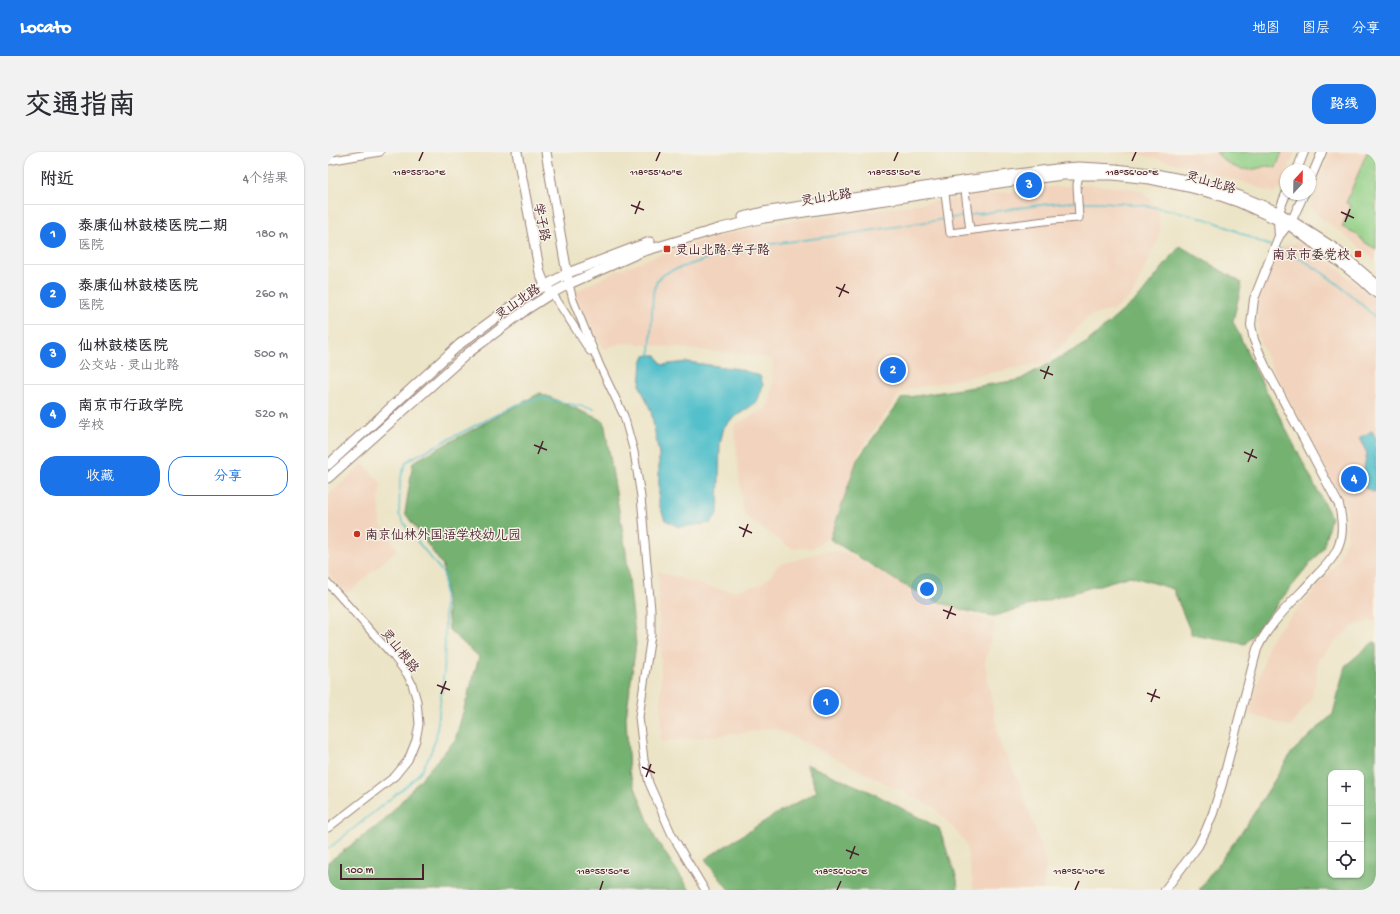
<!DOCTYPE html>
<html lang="zh">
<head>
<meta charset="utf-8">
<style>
	body { margin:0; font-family:"Gochi Hand","LXGW WenKai TC",sans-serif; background:#f2f2f3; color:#2b2b33 }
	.controls { position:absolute; right:12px; bottom:12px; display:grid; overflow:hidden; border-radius:8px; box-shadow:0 1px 3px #0004 }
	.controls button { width:36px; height:36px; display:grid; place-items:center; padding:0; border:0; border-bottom:1px solid #e1e1e2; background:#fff; color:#2b2b33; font:20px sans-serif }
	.compass { position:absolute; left:952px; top:12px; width:36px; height:36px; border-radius:50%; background:#fff; box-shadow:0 1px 3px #0004; rotate:22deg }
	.scale { position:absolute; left:12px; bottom:10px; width:84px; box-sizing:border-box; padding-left:4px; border:2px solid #4a1f2b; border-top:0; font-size:11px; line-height:14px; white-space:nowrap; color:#4a1f2b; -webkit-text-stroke:3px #f7f3e8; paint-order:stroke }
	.you { position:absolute; left:599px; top:437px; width:14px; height:14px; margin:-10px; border:3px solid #fff; border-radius:50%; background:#1a73e8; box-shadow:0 0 0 6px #1a73e833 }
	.badge { display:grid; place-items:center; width:26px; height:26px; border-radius:50%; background:#1a73e8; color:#fff; font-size:13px; font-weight:700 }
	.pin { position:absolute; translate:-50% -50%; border:2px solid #fff; box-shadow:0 1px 4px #0006 }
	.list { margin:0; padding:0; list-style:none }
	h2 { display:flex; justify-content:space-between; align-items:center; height:52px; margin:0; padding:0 16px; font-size:17px }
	h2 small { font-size:13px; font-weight:400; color:#7c7c81 }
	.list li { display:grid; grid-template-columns:26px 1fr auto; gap:12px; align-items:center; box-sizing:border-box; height:60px; padding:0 16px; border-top:1px solid #e1e1e2 }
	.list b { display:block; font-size:15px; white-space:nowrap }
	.list p { margin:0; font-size:13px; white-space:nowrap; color:#7c7c81 }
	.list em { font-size:13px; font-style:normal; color:#7c7c81 }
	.actions { display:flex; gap:8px; padding:12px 16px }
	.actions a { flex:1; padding:9px 0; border:1px solid #1a73e8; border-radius:16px; text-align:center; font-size:14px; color:#1a73e8 }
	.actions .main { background:#1a73e8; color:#fff }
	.icon { flex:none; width:22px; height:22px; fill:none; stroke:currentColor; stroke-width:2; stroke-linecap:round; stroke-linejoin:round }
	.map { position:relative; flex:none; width:1048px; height:738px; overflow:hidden; border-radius:16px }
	header { display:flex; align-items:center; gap:24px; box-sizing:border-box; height:56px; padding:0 20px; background:#1a73e8; color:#fff }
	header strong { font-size:19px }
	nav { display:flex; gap:22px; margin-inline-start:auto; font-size:14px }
	.intro { display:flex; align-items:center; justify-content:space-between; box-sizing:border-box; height:96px; padding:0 24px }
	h1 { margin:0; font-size:28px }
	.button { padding:10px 18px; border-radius:16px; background:#1a73e8; color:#fff; font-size:14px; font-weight:700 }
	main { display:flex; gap:24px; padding:0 24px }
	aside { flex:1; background:#fff; border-radius:16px; box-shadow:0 1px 3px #0004 }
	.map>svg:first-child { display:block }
	.built { fill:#f2d4be }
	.green { fill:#91cf85; stroke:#6e7758 }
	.forest { fill:#74b272; stroke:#5f684e; fill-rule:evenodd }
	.water { fill:#53c0cb; stroke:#4e707b }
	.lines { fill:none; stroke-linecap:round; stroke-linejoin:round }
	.stream { stroke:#53c0cb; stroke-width:1.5 }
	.minor-casing { stroke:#9b8278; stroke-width:9 }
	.tertiary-casing { stroke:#9b8278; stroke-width:10 }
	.secondary-casing { stroke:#9b8278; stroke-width:11 }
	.minor { stroke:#fff; stroke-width:7 }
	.tertiary { stroke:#fff; stroke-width:8 }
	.secondary { stroke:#fff; stroke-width:9 }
	.ticks { fill:none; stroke:#4a1f2b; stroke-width:1.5 }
	.poi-dot { fill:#c8321e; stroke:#f7f3e8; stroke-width:1.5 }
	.labels { text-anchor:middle; stroke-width:3; stroke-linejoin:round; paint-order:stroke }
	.street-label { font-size:13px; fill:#4a1f2b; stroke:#f7f3e8 }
	.poi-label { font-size:13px; fill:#4a1f2b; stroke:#f7f3e8; text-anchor:start }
	.ticks-label { font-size:10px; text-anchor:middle; fill:#4a1f2b; stroke:#f7f3e8; stroke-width:3; stroke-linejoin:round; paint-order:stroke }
</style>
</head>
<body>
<header>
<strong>Locato</strong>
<nav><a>地图</a><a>图层</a><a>分享</a></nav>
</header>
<div class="intro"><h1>交通指南</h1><a class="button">路线</a></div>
<main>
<aside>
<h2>附近<small>4个结果</small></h2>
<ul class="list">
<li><span class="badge">1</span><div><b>泰康仙林鼓楼医院二期</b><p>医院</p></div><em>180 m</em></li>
<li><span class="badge">2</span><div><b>泰康仙林鼓楼医院</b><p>医院</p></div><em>260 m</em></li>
<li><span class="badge">3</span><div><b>仙林鼓楼医院</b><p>公交站 · 灵山北路</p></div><em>500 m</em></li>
<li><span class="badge">4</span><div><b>南京市行政学院</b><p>学校</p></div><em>520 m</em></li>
</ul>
<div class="actions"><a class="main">收藏</a><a>分享</a></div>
</aside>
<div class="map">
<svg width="1048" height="738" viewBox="0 0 1048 738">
	<rect width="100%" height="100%" fill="#f7f3e8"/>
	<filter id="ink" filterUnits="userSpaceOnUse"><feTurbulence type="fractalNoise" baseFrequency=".025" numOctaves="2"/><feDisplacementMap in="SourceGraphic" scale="8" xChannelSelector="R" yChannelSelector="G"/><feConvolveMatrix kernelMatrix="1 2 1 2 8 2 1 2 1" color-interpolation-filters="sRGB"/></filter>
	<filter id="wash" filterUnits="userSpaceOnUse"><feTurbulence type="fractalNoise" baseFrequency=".012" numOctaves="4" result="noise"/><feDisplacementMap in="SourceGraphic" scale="16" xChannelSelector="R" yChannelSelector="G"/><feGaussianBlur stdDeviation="0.9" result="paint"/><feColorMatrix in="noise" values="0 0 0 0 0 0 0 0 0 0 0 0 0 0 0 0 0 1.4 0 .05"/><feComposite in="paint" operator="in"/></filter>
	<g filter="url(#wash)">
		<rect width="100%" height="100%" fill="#ece4c6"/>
		<g class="built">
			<path d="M 770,0 L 967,0 L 960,18 L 958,18 L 958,22 L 952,37 L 947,41 L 939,39 L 912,29 L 862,15 L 806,1 Z"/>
			<path d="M 1002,0 L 1048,0 L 1048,109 L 1022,87 L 989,63 L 984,56 L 984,45 Z"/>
			<path d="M 763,33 L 803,36 L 812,39 L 823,48 L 830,60 L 832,76 L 830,88 L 804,143 L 790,155 L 782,159 L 765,163 L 757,167 L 719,210 L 581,237 L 572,241 L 531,300 L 502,383 L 499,387 L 484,396 L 465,396 L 459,394 L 418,364 L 415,359 L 406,275 L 408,272 L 433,259 L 438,256 L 441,252 L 444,235 L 445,209 L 443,206 L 441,205 L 300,191 L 290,192 L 277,197 L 275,196 L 248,144 L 249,139 L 286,120 L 317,108 L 359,93 L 404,81 L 456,70 L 718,35 Z"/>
			<path d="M 977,89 L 1048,149 L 1048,468 L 1027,473 L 1006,491 L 991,507 L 984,545 L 963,575 L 921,562 L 941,491 L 949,479 L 982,444 L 1010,410 L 1019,386 L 1019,357 L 937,202 L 930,183 L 930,150 L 947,108 L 955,94 Z"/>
			<path d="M 35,312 L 53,331 L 51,352 L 53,372 L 65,391 L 70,397 L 19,442 L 0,421 L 0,344 Z"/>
			<path d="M 499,399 L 518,401 L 602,449 L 667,471 L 657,510 L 659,523 L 672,592 L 694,637 L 718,711 L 715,738 L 646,738 L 637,689 L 607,656 L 453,579 L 439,576 L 429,579 L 333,590 L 333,516 L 330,419 L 377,434 L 405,439 L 430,433 L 442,425 L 450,413 Z"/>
		</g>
		<g class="green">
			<path d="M 888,0 L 954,0 L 948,16 C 936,12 938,15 927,17 C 911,20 897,12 888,0 Z"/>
			<path d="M 1039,0 L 1048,0 L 1048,97 L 1036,90 L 1029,82 L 1014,75 L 1023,54 L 1018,51 Z"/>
		</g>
		<g class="forest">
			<path d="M 852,94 L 914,131 L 905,169 L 924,211 L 1003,365 L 995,396 L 917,492 L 864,483 L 845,437 L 802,424 L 666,464 L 642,460 L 608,449 L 572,431 L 502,387 L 529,308 L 574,246 L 691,228 L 758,191 L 812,144 Z"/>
			<path d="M 212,241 L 276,269 L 298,400 L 308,492 L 298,565 L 301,620 L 327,686 L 362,738 L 0,738 L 0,710 L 56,669 L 127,588 L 151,505 L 121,478 L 115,414 L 77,361 L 85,310 Z"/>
			<path d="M 1048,490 L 1048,738 L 871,738 L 918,674 L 964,600 L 1005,562 L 1017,514 L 1044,491 ZM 1003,621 L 1033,621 L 1033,723 L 1003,723 Z"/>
			<path d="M 478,612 L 545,641 L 611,676 L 629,727 L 630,738 L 401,738 L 377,707 L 448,662 L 489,640 Z"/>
		</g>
		<g class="water">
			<path d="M 322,203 L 328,203 L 334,213 L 359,210 L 411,217 L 432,224 L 435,233 L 429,250 L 404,267 L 396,275 L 392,291 L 390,360 L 383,371 L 351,375 L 337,368 L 331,352 L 331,302 L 323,259 L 312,234 L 314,211 L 317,204 Z"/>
			<path d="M 1044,279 L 1048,286 L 1048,339 L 1045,340 L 1037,336 L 1034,327 L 1039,301 L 1031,286 Z"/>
		</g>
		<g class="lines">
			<g class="stream">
				<path d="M 752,50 C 795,49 840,55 881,68 C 903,75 922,87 943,94"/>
				<path d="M 643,63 C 678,58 713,51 748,50"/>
				<path d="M 623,66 L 637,64"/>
				<path d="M 949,96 C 984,108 1021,140 1048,166"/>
				<path d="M 322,203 L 325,141 L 329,129 L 335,123 L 342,119 L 385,105 L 428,94 L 514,83 L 617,67"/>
				<path d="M 0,697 L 82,631 L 93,619 L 102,603 L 108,586 L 116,519 L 117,481 L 116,422 L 89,389 L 77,373 L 71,362 L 72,328 L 78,310 L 86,305 L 187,253 L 214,246 L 266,257"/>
			</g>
		</g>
	</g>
	<g filter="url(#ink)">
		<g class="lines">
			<g class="minor-casing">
				<g id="minor">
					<path d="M 0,9 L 52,0"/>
					<path d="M 636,31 L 642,78"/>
					<path d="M 616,34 L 622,81 L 725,68 L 751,66 L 749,33 L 751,23"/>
					<path d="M 241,132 L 245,148 L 272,214 L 296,264 L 306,300 L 313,345 L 323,458 L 323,483 L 311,565 L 316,608 L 321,631 L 344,683 L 377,738"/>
					<path d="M 224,141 L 262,199"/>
					<path d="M 0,431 L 66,505 L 79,522 L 84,532 L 89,549 L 91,572 L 88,588 L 80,608 L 67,624 L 0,676"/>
				</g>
			</g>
			<g class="tertiary-casing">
				<g id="tertiary">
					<path d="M 969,18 L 976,0"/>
					<path d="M 982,28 L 994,0"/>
					<path d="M 951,84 C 949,63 950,61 958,42"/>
					<path d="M 837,738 L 870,694 L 878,678 L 885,661 L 894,632 L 929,497 C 942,469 967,448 987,425 C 996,416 1007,405 1011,393 C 1016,380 1014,366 1011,353 L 937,214 L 926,188 L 923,173 L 926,147 L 951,84 L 964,68 L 976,42"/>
				</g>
			</g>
			<g class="secondary-casing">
				<g id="secondary">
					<path d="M 189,0 L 212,121 L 217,133 L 221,138"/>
					<path d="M 218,0 L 240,127"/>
					<path d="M 415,65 L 435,60 L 635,29 L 736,16 L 751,15 L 787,17 L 822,21 L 858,28 L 885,35 L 912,44 L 950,60 L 1006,96 L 1048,132"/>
					<path d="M 0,313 L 132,192 L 193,147 L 240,121 L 308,95 L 322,90"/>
					<path d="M 0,326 L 140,201 L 199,157 L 224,141 L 241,132 L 313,100 L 393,76 L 436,66 L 678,30 L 735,23 L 785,23 L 822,27 L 860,35 L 887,42 L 910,50 L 961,73 L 1014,112 L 1034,128 L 1048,141"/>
				</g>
			</g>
			<use href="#minor" class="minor"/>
			<use href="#tertiary" class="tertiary"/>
			<use href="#secondary" class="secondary"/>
		</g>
	</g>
	<path class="ticks" d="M 91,9 L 95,0M 328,9 L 332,0M 566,9 L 570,0M 804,9 L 808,0M 303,53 L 316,58M 1013,60 L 1026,66M 307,62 L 312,49M 1017,70 L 1022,57M 508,135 L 521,141M 511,145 L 517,132M 712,218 L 725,223M 716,227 L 721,214M 206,293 L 219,298M 916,300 L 929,306M 210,302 L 215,289M 920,310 L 925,297M 411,375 L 424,381M 415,385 L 420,372M 615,458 L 628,463M 619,467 L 624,454M 109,533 L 122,538M 819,541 L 832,546M 113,542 L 118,529M 823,550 L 828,537M 314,615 L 327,621M 318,625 L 323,612M 518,698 L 531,703M 522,707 L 527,694M 272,738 L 275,729M 509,738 L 513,729M 747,738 L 751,729"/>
	<g class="poi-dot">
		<rect x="335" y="93" width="8" height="8" rx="2"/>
		<rect x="1026" y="98" width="8" height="8" rx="2"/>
		<circle cx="29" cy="382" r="4"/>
	</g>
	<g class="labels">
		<g class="street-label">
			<text transform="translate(883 29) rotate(16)" y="5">灵山北路</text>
			<text transform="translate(498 44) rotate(-9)" y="5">灵山北路</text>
			<text transform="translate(215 70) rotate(79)" y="5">学子路</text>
			<text transform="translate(189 149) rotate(-35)" y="5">灵山北路</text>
			<text transform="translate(73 498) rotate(52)" y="5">灵山根路</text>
		</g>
		<g class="poi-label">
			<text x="347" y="102">灵山北路·学子路</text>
			<text x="1022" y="107" text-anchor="end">南京市委党校</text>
			<text x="37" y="387">南京仙林外国语学校幼儿园</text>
		</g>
	</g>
	<g class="ticks-label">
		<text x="91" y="23">118°55'30"E</text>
		<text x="328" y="23">118°55'40"E</text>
		<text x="566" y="23">118°55'50"E</text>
		<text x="804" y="23">118°56'00"E</text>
		<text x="275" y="722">118°55'50"E</text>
		<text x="513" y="722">118°56'00"E</text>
		<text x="751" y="722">118°56'10"E</text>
	</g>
</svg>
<div class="controls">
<button>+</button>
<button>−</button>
<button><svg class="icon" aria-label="locate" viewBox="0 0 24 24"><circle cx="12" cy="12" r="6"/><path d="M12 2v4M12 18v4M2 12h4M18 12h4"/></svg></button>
</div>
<svg class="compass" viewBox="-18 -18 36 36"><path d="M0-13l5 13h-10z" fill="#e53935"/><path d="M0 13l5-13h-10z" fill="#7c7c81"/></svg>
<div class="scale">100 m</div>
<div class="you"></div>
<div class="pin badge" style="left:498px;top:550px">1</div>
<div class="pin badge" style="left:565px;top:218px">2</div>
<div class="pin badge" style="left:701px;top:33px">3</div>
<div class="pin badge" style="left:1026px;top:327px">4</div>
</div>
</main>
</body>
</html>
